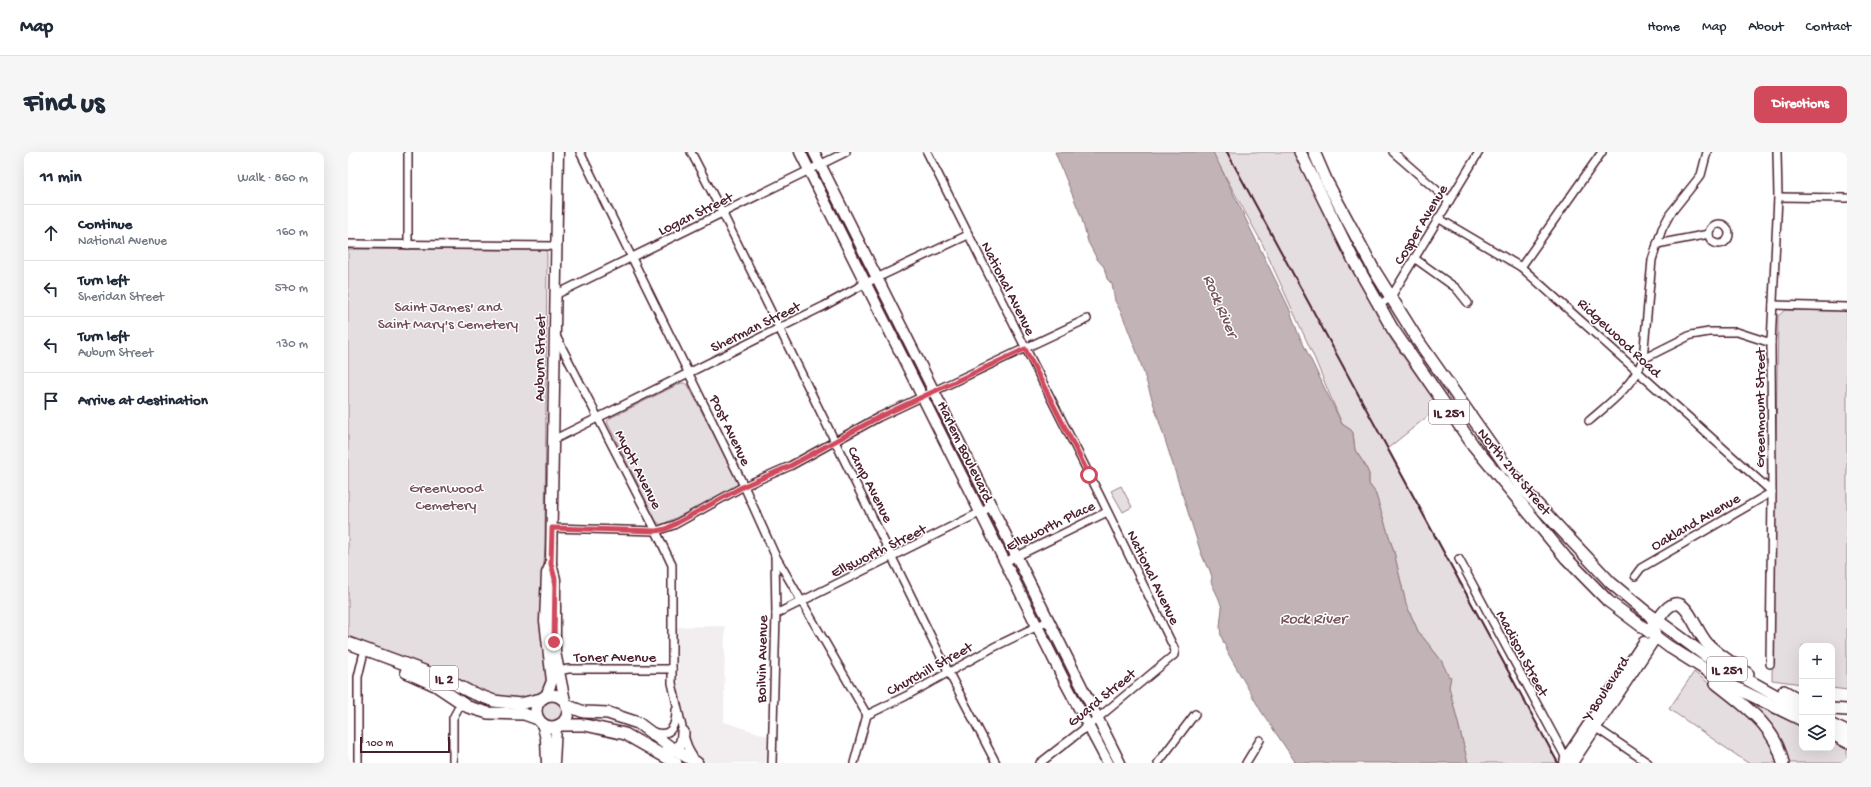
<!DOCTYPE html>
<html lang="en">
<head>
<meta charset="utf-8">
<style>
	body { margin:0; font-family:"Gochi Hand",sans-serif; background:#f6f6f7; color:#1f2937 }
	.controls { position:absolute; right:12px; bottom:12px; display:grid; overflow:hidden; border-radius:8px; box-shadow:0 4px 16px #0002 }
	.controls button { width:36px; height:36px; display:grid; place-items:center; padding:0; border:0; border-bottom:1px solid #e0e1e3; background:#fff; color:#1f2937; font:20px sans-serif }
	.scale { position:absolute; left:12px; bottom:10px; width:90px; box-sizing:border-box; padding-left:4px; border:2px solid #4a1f2b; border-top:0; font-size:11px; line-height:14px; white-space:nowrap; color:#4a1f2b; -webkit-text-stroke:3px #fff; paint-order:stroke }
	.stop { position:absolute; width:12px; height:12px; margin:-9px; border:3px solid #d1495b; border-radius:50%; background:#fff }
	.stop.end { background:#d1495b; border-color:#fff; box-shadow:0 1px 4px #0008 }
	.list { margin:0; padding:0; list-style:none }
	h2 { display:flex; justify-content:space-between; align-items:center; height:52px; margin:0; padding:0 16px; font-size:17px }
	h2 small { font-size:13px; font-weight:400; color:#747a83 }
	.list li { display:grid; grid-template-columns:26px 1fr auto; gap:12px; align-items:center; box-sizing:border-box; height:56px; padding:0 16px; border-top:1px solid #e0e1e3 }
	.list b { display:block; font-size:15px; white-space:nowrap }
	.list p { margin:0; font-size:13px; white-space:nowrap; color:#747a83 }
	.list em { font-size:13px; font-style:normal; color:#747a83 }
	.icon { flex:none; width:22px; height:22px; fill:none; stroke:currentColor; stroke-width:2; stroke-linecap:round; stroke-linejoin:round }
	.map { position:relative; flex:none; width:1499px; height:611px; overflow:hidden; border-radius:8px }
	header { display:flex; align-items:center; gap:24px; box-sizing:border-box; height:56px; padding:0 20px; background:#fff; border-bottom:1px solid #e0e1e3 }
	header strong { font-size:19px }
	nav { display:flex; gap:22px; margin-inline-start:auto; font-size:14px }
	.intro { display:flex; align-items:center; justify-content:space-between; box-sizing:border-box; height:96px; padding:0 24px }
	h1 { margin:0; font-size:28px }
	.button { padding:10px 18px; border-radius:8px; background:#d1495b; color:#fff; font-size:14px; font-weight:700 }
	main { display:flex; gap:24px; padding:0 24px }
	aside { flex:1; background:#fff; border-radius:8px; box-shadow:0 4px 16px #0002 }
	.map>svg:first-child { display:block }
	.built { fill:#f2eeef }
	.green { fill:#e5dee0; stroke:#987e86 }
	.water { fill:#c1b3b6; stroke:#91787e }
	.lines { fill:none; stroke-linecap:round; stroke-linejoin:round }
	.street-casing { stroke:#4a1f2b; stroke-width:10 }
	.secondary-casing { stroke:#4a1f2b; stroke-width:13 }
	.primary-casing { stroke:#4a1f2b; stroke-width:14 }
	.street { stroke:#fff; stroke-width:7 }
	.secondary { stroke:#fff; stroke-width:10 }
	.primary { stroke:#fff; stroke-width:11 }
	.rail { stroke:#4a1f2b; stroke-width:2 }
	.route { stroke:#d1495b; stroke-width:5 }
	.labels { text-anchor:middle; stroke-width:3; stroke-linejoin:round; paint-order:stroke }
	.shield { fill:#fff; stroke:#80626b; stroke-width:1 }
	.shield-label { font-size:14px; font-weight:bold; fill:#4a1f2b }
	.street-label { font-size:15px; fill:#4a1f2b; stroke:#fff }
	.park-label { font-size:15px; fill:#714f58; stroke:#fff }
	.water-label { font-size:16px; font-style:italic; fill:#74535c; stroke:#fff }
</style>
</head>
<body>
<header>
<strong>Map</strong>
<nav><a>Home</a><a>Map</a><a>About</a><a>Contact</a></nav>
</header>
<div class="intro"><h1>Find us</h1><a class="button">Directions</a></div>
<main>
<aside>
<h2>11 min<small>Walk · 860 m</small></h2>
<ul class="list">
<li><svg class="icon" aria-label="ahead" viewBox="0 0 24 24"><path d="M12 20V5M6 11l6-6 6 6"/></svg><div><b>Continue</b><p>National Avenue</p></div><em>160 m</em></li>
<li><svg class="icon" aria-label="left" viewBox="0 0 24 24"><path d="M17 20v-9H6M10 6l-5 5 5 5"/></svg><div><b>Turn left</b><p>Sheridan Street</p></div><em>570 m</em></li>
<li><svg class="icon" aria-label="left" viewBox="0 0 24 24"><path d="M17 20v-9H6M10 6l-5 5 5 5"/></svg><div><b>Turn left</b><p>Auburn Street</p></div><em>130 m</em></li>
<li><svg class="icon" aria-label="arrive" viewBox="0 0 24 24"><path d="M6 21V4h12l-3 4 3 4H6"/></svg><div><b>Arrive at destination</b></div></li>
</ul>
</aside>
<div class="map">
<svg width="1499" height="611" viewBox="0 0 1499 611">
	<rect width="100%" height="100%" fill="#fff"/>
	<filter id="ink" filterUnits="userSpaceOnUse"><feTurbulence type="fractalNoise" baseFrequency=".025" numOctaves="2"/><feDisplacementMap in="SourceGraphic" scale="8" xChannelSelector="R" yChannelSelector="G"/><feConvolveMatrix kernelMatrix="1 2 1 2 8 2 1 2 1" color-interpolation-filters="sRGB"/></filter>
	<g filter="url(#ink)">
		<path class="built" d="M 377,474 L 376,570 L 420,584 L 419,611 L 360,611 L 348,605 L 341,595 L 328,538 L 328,475 Z"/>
		<g class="green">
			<path d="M 864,0 L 947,0 L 1012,131 L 1044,189 L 1091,255 L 1039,297 L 1210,611 L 1120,611 L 1101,535 L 1102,529 L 1093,508 L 1070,479 L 1058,452 L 1046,400 L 1027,340 L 1021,332 L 1021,322 L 1017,313 L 1007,298 L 1005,281 L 1003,278 L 994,272 L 966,205 L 914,91 Z"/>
			<path d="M 469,20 L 471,20 L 522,123 L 522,126 L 520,126 L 468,22 Z"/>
			<path d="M 0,97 L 194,98 L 198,99 L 199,101 L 197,393 L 194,448 L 199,530 C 192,549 169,546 152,546 L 0,488 Z"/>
			<path d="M 526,134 L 528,134 L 580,238 L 579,240 L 577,239 L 525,135 Z"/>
			<path d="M 1437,158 L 1499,159 L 1499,538 L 1484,536 L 1484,494 L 1454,494 L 1454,532 L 1424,528 L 1430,164 Z"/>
			<path d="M 333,231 L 336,231 L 340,233 L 390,329 L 389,336 L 313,373 L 308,369 L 259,270 L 262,266 Z"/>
			<path d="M 583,248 L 586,249 L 636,350 L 635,354 L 634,353 L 582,249 Z"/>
			<path d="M 773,334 L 784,355 L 775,360 L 763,339 Z"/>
			<path d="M 640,362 L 642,363 L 661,400 L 660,403 L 639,363 Z"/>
			<path d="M 664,411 L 668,412 L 694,465 L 692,468 L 690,467 L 663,412 Z"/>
			<path d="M 697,476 L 699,477 L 742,562 L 742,565 L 740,565 L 696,477 Z"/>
			<path d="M 1346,520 L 1400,561 L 1418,581 L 1431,611 L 1400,611 L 1321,557 Z"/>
			<circle cx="204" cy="559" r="12"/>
			<path d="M 1399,549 L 1454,575 L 1454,596 L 1484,596 L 1484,589 L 1499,598 L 1499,611 L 1438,611 Z"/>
		</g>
		<path class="water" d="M 707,0 L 865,0 L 941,156 L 950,181 L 994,272 L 1003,278 L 1005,281 L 1007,298 L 1017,313 L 1021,322 L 1021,332 L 1027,340 L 1046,400 L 1058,452 L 1070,479 L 1093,508 L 1101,525 L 1103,525 L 1101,535 L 1120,611 L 948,611 L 913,559 L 881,503 L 873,484 L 872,474 L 874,456 L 871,447 L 863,430 L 864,425 L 861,416 L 859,415 L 853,401 L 790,203 L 774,162 L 767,149 L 764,132 L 759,127 L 756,115 L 749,107 L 740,90 L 733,64 Z"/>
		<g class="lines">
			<g class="street-casing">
				<g id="street">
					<path d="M 232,0 L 396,334 L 427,403 L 519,563"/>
					<path d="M 343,0 L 375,62 L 600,519 L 648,611"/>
					<path d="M 579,0 L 752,344 L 827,498 L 826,503 L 750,566 L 692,611"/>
					<path d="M 1045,0 L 1101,49"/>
					<path d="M 1430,45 L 1499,46"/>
					<path d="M 1090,66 L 1173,115 L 1424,340 L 1293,416 L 1287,424"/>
					<circle cx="1371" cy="82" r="10"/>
					<path d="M 0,92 L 208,94"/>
					<path d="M 1309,92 L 1361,82"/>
					<path d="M 60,93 L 60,0"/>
					<path d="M 1066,106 L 1108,136 L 1120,151"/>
					<path d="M 1173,115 L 1254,0"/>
					<path d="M 207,143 L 498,0"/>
					<path d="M 1031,153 L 1043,145 L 1131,0"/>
					<path d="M 1425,153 L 1499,155"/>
					<path d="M 208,184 L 308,379 L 324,413 L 324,531 L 336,584 L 341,598 L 347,608"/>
					<path d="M 1295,207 L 1343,183 L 1361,180 L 1389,180 L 1423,191"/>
					<path d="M 1241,269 C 1262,251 1285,234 1295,207 L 1304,108 L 1314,77 L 1322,62 L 1353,23 L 1359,0"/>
					<path d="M 205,288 L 476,154 L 518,131 L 620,83"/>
					<path d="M 204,376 L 308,379 L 326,373 L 396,334 L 442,314 L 531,265 L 739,167"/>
					<path d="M 1111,407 L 1218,606"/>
					<path d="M 657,410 L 759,360"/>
					<path d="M 428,462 L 643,355"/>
					<path d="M 1422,512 L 1424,340 L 1423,191 L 1430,45 L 1429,0"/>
					<path d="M 211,519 L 220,517 L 324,517"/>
					<path d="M 1244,573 L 1300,611"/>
					<path d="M 303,579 C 322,587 328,575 328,558"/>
					<path d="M 10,611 L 10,525 L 15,504"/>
					<path d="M 105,611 L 105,566 L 113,551"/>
					<path d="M 424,611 L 428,462 L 427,403"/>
					<path d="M 506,611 L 519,563 L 558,544 L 646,495 L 700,469"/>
					<path d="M 810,611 L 847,562"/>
					<path d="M 898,611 L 912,588"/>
				</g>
			</g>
			<g class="secondary-casing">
				<g id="secondary">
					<path d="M 210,0 L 203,412 L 207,427 L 207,500 L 217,549"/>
					<path d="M 452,0 L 717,530 L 760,611"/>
					<path d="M 466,0 L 772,611"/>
					<path d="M 198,544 L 204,529 L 197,469 L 199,421 L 203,412"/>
					<path d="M 194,571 L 198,587 L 199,611"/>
					<path d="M 206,611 L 208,574"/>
					<path d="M 1217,611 L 1218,606 L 1296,490"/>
					<path d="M 1224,611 L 1308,485 L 1304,467 L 1299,461"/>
				</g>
			</g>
			<g class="primary-casing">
				<g id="primary">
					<path d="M 952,0 L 1005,107 L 1044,176 L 1125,293 L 1218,406 L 1260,449 L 1320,494 L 1382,533 L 1454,568"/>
					<path d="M 966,0 L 979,30 L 1026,118 L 1071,190 L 1173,335 L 1263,431 L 1298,460 L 1362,507 L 1454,558"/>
					<path d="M 1310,468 C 1335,428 1343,472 1358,490 C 1368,502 1388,513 1400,522"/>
					<path d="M 0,491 L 95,526 L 122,540 L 146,549 L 172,552 L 193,547"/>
					<path d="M 58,520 L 87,533 L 120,555 L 140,561 L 176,562 L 190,567"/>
					<path d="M 1368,531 C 1395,553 1428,574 1435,611"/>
					<path d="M 1436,539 L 1454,549"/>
					<circle cx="204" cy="559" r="16"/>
					<path d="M 220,554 L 236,560 L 260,561 L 290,571 L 322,595 L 349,611"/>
					<path d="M 1484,557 L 1499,558"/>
					<path d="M 211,573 L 237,573 L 277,582 L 328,611"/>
					<path d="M 1484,573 L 1499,580"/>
					<path d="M 1484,582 L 1499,590"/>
					<path d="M 320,599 C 332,598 335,591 335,580"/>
				</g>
			</g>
			<use href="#street" class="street"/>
			<use href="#secondary" class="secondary"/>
			<use href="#primary" class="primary"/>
			<path class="rail" d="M 879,0 L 1210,611"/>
		</g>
	</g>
	<g class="lines" filter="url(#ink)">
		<path class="route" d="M 206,490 L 207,427 L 203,412 L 204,376 L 308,379 L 318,377 L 396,334 L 442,314 L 531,265 L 677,197 L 741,323"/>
	</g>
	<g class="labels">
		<g class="shield">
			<rect x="1081" y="248" width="40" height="24" rx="3"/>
			<rect x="1359" y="505" width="40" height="24" rx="3"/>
			<rect x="82" y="514" width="28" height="24" rx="3"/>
		</g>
		<g class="shield-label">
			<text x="1101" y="265">IL 251</text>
			<text x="1379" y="522">IL 251</text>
			<text x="96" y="531">IL 2</text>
		</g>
		<g class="street-label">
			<text transform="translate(347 61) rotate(-26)" y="5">Logan Street</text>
			<text transform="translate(1072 72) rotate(-59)" y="5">Cosper Avenue</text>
			<text transform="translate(661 136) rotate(63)" y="5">National Avenue</text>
			<text transform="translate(407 174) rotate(-26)" y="5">Sherman Street</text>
			<text transform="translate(1272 185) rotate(43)" y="5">Ridgewood Road</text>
			<text transform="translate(191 206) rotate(-89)" y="5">Auburn Street</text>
			<text transform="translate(1411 256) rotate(-90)" y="5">Greenmount Street</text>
			<text transform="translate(383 278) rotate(64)" y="5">Post Avenue</text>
			<text transform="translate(618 299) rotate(64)" y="5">Harlem Boulevard</text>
			<text transform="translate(291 317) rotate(63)" y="5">Myott Avenue</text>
			<text transform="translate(1167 319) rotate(51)" y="5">North 2nd Street</text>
			<text transform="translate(523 332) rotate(63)" y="5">Camp Avenue</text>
			<text transform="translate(1347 369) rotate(-30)" y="5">Oakland Avenue</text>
			<text transform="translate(702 373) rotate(-26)" y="5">Ellsworth Place</text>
			<text transform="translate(530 398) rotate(-26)" y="5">Ellsworth Street</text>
			<text transform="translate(806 425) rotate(64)" y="5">National Avenue</text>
			<text transform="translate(1175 501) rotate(62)" y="5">Madison Street</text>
			<text x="267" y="509">Toner Avenue</text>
			<text transform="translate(413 507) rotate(-89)" y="5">Boilvin Avenue</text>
			<text transform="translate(581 516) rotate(-29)" y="5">Churchill Street</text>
			<text transform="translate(1257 536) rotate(-57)" y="5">Y Boulevard</text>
			<text transform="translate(753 545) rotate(-39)" y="5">Guard Street</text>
		</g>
		<g class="park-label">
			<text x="100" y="159">Saint James' and<tspan x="100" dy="17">Saint Mary's Cemetery</tspan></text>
			<text x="98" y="340">Greenwood<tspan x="98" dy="17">Cemetery</tspan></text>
		</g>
		<g class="water-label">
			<text transform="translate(874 153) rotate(67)" y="6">Rock River</text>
			<text x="965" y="471">Rock River</text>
		</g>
	</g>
</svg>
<div class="controls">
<button>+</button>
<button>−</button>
<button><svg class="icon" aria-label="layers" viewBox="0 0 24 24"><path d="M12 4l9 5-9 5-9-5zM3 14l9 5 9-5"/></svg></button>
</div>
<div class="scale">100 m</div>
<div class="stop" style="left:741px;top:323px"></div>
<div class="stop end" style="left:206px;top:490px"></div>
</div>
</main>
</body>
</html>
